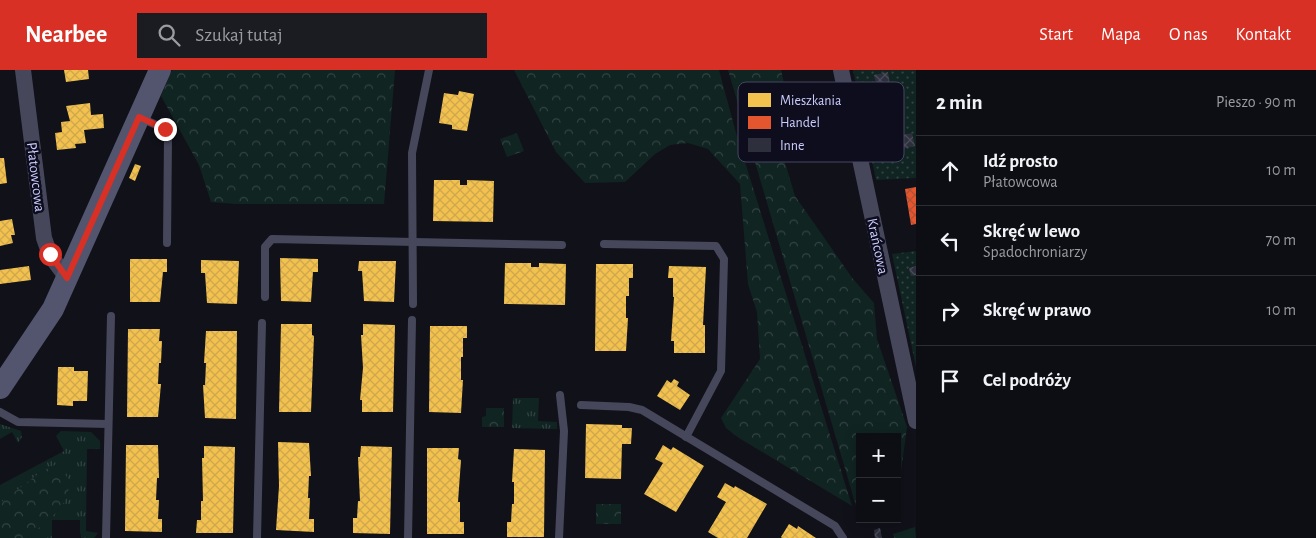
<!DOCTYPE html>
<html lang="pl">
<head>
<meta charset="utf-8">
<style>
	body { margin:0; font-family:"Alegreya Sans",sans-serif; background:#1b1b22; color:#f1f3f6 }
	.controls { position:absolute; right:15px; bottom:15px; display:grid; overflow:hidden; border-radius:0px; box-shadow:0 2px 12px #0003 }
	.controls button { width:45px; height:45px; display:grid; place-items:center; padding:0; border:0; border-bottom:1px solid #2d2d34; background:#0d0d14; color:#f1f3f6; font:25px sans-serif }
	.stop { position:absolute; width:15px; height:15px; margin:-11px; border:4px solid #d93025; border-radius:50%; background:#fff }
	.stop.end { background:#d93025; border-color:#fff; box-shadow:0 1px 5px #0008 }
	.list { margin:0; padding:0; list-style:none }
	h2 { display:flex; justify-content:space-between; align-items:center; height:65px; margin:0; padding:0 20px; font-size:21px }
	h2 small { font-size:16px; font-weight:400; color:#9a9ca0 }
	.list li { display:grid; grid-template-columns:32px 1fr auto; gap:15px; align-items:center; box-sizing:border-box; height:70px; padding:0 20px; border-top:1px solid #2d2d34 }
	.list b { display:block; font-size:19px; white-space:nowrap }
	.list p { margin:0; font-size:16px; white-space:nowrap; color:#9a9ca0 }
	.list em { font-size:16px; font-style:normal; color:#9a9ca0 }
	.icon { flex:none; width:28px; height:28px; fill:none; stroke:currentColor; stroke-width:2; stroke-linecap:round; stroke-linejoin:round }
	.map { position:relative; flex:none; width:916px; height:468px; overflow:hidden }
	header { display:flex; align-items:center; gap:30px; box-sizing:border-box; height:70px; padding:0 25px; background:#d93025; color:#fff }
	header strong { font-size:24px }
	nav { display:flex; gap:28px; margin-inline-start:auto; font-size:18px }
	.search { width:350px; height:45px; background:#1b1b22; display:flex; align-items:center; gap:12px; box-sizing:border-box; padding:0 18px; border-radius:0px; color:#9a9ca0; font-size:19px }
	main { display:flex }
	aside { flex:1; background:#0d0d14 }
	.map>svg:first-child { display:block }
	.grass { fill:url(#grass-tufts) }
	.forest { fill:url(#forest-crowns) }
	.garden { fill:url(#garden-dots) }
	.homes { fill:url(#homes-cross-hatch) }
	.shops { fill:url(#shops-cross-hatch) }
	.building { fill:url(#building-cross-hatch) }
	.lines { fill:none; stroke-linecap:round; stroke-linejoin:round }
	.lane { stroke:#46475b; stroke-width:8 }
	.street { stroke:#46475b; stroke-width:16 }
	.secondary { stroke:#52556d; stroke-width:22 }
	.route { stroke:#d93025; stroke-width:6 }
	.labels { text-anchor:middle; stroke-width:5; stroke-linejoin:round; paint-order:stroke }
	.street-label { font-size:15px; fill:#cccdfd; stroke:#0d0d1e }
	.key { fill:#0d0d1e; stroke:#464761; stroke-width:1 }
	.key-label { font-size:14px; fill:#cccdfd }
</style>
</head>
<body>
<header>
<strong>Nearbee</strong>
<div class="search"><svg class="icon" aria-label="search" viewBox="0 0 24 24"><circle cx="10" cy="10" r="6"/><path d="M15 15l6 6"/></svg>Szukaj tutaj</div>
<nav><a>Start</a><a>Mapa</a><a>O nas</a><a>Kontakt</a></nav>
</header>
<main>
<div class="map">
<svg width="916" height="468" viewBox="0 0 916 468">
	<defs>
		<pattern id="grass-tufts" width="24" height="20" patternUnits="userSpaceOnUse" patternTransform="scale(1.25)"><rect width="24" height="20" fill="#102422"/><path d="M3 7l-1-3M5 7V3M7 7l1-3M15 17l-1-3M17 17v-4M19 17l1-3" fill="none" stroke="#324343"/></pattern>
		<pattern id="forest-crowns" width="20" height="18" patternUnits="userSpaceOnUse" patternTransform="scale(1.25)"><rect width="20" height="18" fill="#102422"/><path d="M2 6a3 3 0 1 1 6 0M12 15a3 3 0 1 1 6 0" fill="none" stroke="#324343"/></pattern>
		<pattern id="garden-dots" width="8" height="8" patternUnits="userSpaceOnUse" patternTransform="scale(1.25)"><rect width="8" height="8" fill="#102422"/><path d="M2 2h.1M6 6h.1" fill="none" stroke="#324343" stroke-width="1.8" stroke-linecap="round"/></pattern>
		<pattern id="homes-cross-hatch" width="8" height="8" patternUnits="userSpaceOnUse" patternTransform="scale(1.25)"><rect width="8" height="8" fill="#f2c14e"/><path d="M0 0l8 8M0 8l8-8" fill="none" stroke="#cea74e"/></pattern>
		<pattern id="shops-cross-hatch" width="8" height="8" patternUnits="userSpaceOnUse" patternTransform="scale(1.25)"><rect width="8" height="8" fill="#e4572e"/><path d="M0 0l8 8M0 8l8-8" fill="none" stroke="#b25037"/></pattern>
		<pattern id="building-cross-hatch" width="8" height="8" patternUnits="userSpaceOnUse" patternTransform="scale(1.25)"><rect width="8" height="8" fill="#2e2f3c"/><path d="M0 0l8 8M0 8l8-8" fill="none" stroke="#4b4c59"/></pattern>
	</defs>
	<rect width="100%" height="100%" fill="#11111a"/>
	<g class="grass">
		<path d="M 513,328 L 539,328 L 538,351 L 557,352 L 557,359 L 512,358 Z"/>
		<path d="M 0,354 L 21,361 L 22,367 L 18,373 L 12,362 L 0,369 Z"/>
		<path d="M 61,361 L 91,362 L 100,371 L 100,379 L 87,379 L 86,461 L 98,463 L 94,468 L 82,468 L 80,463 L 80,450 L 52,450 L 52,468 L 28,468 C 49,445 68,442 68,409 L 20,418 L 0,434 L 0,415 L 64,381 L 56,366 Z"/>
		<path d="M 915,457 L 916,468 L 894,468 L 893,464 Z"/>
	</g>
	<g class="forest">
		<path d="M 172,0 L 395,0 L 384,134 L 235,134 L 211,132 L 199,95 L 161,26 Z"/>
		<path d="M 514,0 L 719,0 L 736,63 L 852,436 L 739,368 L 726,358 L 721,348 L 760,289 L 757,242 L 748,214 L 740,114 L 708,79 L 688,73 L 670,75 L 655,84 L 625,112 L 585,113 L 556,82 Z"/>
		<path d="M 728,0 L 781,0 L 795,61 L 783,86 L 795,126 L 853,209 L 874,233 L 877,269 L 907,357 L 899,416 L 900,441 L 897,441 L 897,367 L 860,367 L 860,440 L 856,436 Z"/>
		<path d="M 517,63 L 524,81 L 507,87 L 500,69 Z"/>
		<path d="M 486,338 L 504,338 L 504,357 L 482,357 L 482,347 L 486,346 Z"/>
		<path d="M 57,394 C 60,399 67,405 68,410 C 74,436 43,452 28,468 L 0,468 L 0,433 L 42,401 Z"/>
		<rect x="596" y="434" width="25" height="20"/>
	</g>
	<g class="garden">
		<path d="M 853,0 L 916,0 L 916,108 L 876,110 Z"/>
		<path d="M 916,181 L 916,297 L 892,184 Z"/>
	</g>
	<g class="homes">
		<path d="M 64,0 L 88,0 L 89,9 L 66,12 Z"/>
		<path d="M 459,21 L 474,24 L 467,61 L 452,59 L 452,55 L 439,53 L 444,23 L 458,25 Z"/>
		<path d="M 90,33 L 91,45 L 103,44 L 104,58 L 84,60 L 86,73 L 75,74 L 76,78 L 57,80 L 55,63 L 62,62 L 61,52 L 70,51 L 66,36 Z"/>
		<path d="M 0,88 L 4,88 L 7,113 L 0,114 Z"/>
		<path d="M 135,94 L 141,96 L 135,111 L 129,108 Z"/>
		<path d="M 434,110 L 460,110 L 460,115 L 467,115 L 467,110 L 494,111 L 493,152 L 433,151 Z"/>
		<path d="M 12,149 L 15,165 L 11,165 L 13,173 L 0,176 L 0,151 Z"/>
		<path d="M 280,188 L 318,189 L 318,202 L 313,202 L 311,232 L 281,231 Z"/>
		<path d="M 130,189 L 167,189 L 167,202 L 163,202 L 160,232 L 130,232 Z"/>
		<path d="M 201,190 L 239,191 L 237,234 L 207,233 L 205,203 L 201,203 Z"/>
		<path d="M 359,191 L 396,191 L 394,232 L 364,231 L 362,201 L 358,201 Z"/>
		<path d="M 505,193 L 531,193 L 531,197 L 539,197 L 539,193 L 566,194 L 565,235 L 504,234 Z"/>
		<path d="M 596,194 L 633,194 L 633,208 L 629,208 L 629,226 L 626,226 L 626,248 L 628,248 L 626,281 L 595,281 Z"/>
		<path d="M 29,196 L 31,210 L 0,214 L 0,200 Z"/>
		<path d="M 669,196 L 706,197 L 703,255 L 705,255 L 705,283 L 674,283 L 674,271 L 671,271 L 674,227 L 673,227 L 673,208 L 668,208 Z"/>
		<path d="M 281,254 L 312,254 L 312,265 L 314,266 L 311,342 L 279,342 Z"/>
		<path d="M 363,254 L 395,255 L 393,342 L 362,342 L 362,330 L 360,330 L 363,298 L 361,265 L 363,265 Z"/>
		<path d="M 430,256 L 467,256 L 467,268 L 463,268 L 463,287 L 461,287 L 461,310 L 463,310 L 461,343 L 429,342 Z"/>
		<path d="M 128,259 L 160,259 L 159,271 L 162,271 L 161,293 L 159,293 L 158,314 L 161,314 L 158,347 L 127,347 Z"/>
		<path d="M 206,261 L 237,261 L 236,349 L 205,348 L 203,315 L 205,315 L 206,293 L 204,293 Z"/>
		<path d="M 58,297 L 74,297 L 74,301 L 88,301 L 87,331 L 73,331 L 73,336 L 57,335 Z"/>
		<path d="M 674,309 L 679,312 L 677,316 L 690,325 L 680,340 L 657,326 L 667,310 L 671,313 Z"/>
		<path d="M 586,354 L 622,355 L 622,358 L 632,358 L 631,374 L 622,374 L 621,409 L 585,408 Z"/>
		<path d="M 278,372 L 309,373 L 311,406 L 309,406 L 308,428 L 310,428 L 309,449 L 314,449 L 314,462 L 276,460 L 279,416 Z"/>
		<path d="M 126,375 L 158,375 L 159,408 L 157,408 L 156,430 L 159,430 L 158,449 L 162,449 L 162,462 L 125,461 Z"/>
		<path d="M 663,375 L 671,380 L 673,377 L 704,396 L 676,442 L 644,424 L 663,393 L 655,389 Z"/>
		<path d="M 204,376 L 235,377 L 233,463 L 196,463 L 197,450 L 201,450 L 201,431 L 203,431 L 202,388 L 204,388 Z"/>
		<path d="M 361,376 L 392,377 L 390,464 L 353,463 L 353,448 L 357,448 L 358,431 L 360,431 L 358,387 L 360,387 Z"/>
		<path d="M 427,378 L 459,378 L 458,389 L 461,390 L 458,432 L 460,432 L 460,452 L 464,452 L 464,464 L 427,464 Z"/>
		<path d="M 514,379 L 545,380 L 544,467 L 507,467 L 507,452 L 511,452 L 512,434 L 514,434 L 514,412 L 512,412 Z"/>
		<path d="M 725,413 L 734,418 L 735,416 L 767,434 L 747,468 L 718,468 L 708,462 L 726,432 L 717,427 Z"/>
		<path d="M 789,454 L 797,459 L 798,456 L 816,468 L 782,468 L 781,467 Z"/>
	</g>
	<path class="shops" d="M 916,117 L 916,154 L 911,155 L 905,119 Z"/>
	<g class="building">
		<path d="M 888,2 L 890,15 L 877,18 L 874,5 Z"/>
		<path d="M 912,63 L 915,76 L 902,79 L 899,66 Z"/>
		<path d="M 916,196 L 916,205 L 911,206 L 909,198 Z"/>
		<path d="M 880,458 L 882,468 L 875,468 L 874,460 Z"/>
	</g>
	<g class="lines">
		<g class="lane">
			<path d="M 141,48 L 165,59 L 168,67 L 167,173"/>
			<path d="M 604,174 L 716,176 L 724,189 L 721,301 L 686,367"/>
			<path d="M 265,227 L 265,177 L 272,169 L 562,175"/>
			<path d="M 413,234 L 412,83 L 429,0"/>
			<path d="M 581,335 L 629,337 L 642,340 L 835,456 L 843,468"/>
			<path d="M 0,342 L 18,352 L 108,354"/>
			<path d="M 106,468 L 111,246"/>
			<path d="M 257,468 L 262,253"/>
			<path d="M 408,468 L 412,250"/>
			<path d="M 559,468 L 564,361 L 560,325"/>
		</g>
		<g class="street">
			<path d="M 23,0 L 44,168 L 50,185 L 67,208"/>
			<path d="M 841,0 L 916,351"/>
		</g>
		<path class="secondary" d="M 0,318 L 53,239 L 160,0"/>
	</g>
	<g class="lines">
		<path class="route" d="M 50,184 L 67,208 L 139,47 L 165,59"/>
	</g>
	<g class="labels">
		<g class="street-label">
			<text transform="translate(36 107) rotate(83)" y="5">Płatowcowa</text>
			<text transform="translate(878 176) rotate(78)" y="5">Krańcowa</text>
		</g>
	</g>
	<rect x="738" y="12" width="166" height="80" rx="8" class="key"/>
	<rect x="748" y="23" width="23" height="14" fill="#f2c14e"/>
	<rect x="748" y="46" width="23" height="13" fill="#e4572e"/>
	<rect x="748" y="68" width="23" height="14" fill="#2e2f3c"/>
	<g class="key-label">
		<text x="780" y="35">Mieszkania</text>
		<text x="780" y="57">Handel</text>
		<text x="780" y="80">Inne</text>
	</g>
</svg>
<div class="controls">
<button>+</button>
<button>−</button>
</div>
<div class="stop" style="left:50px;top:184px"></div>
<div class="stop end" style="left:165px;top:59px"></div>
</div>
<aside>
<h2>2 min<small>Pieszo · 90 m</small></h2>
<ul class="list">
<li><svg class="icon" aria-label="ahead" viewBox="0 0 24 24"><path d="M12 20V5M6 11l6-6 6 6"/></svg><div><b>Idź prosto</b><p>Płatowcowa</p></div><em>10 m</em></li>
<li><svg class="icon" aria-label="left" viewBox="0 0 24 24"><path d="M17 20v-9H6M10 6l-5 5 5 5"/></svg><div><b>Skręć w lewo</b><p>Spadochroniarzy</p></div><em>70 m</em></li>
<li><svg class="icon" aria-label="right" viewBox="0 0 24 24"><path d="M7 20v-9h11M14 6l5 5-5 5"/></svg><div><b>Skręć w prawo</b></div><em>10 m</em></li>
<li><svg class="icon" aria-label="arrive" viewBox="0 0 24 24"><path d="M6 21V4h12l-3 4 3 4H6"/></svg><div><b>Cel podróży</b></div></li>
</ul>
</aside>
</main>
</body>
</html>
